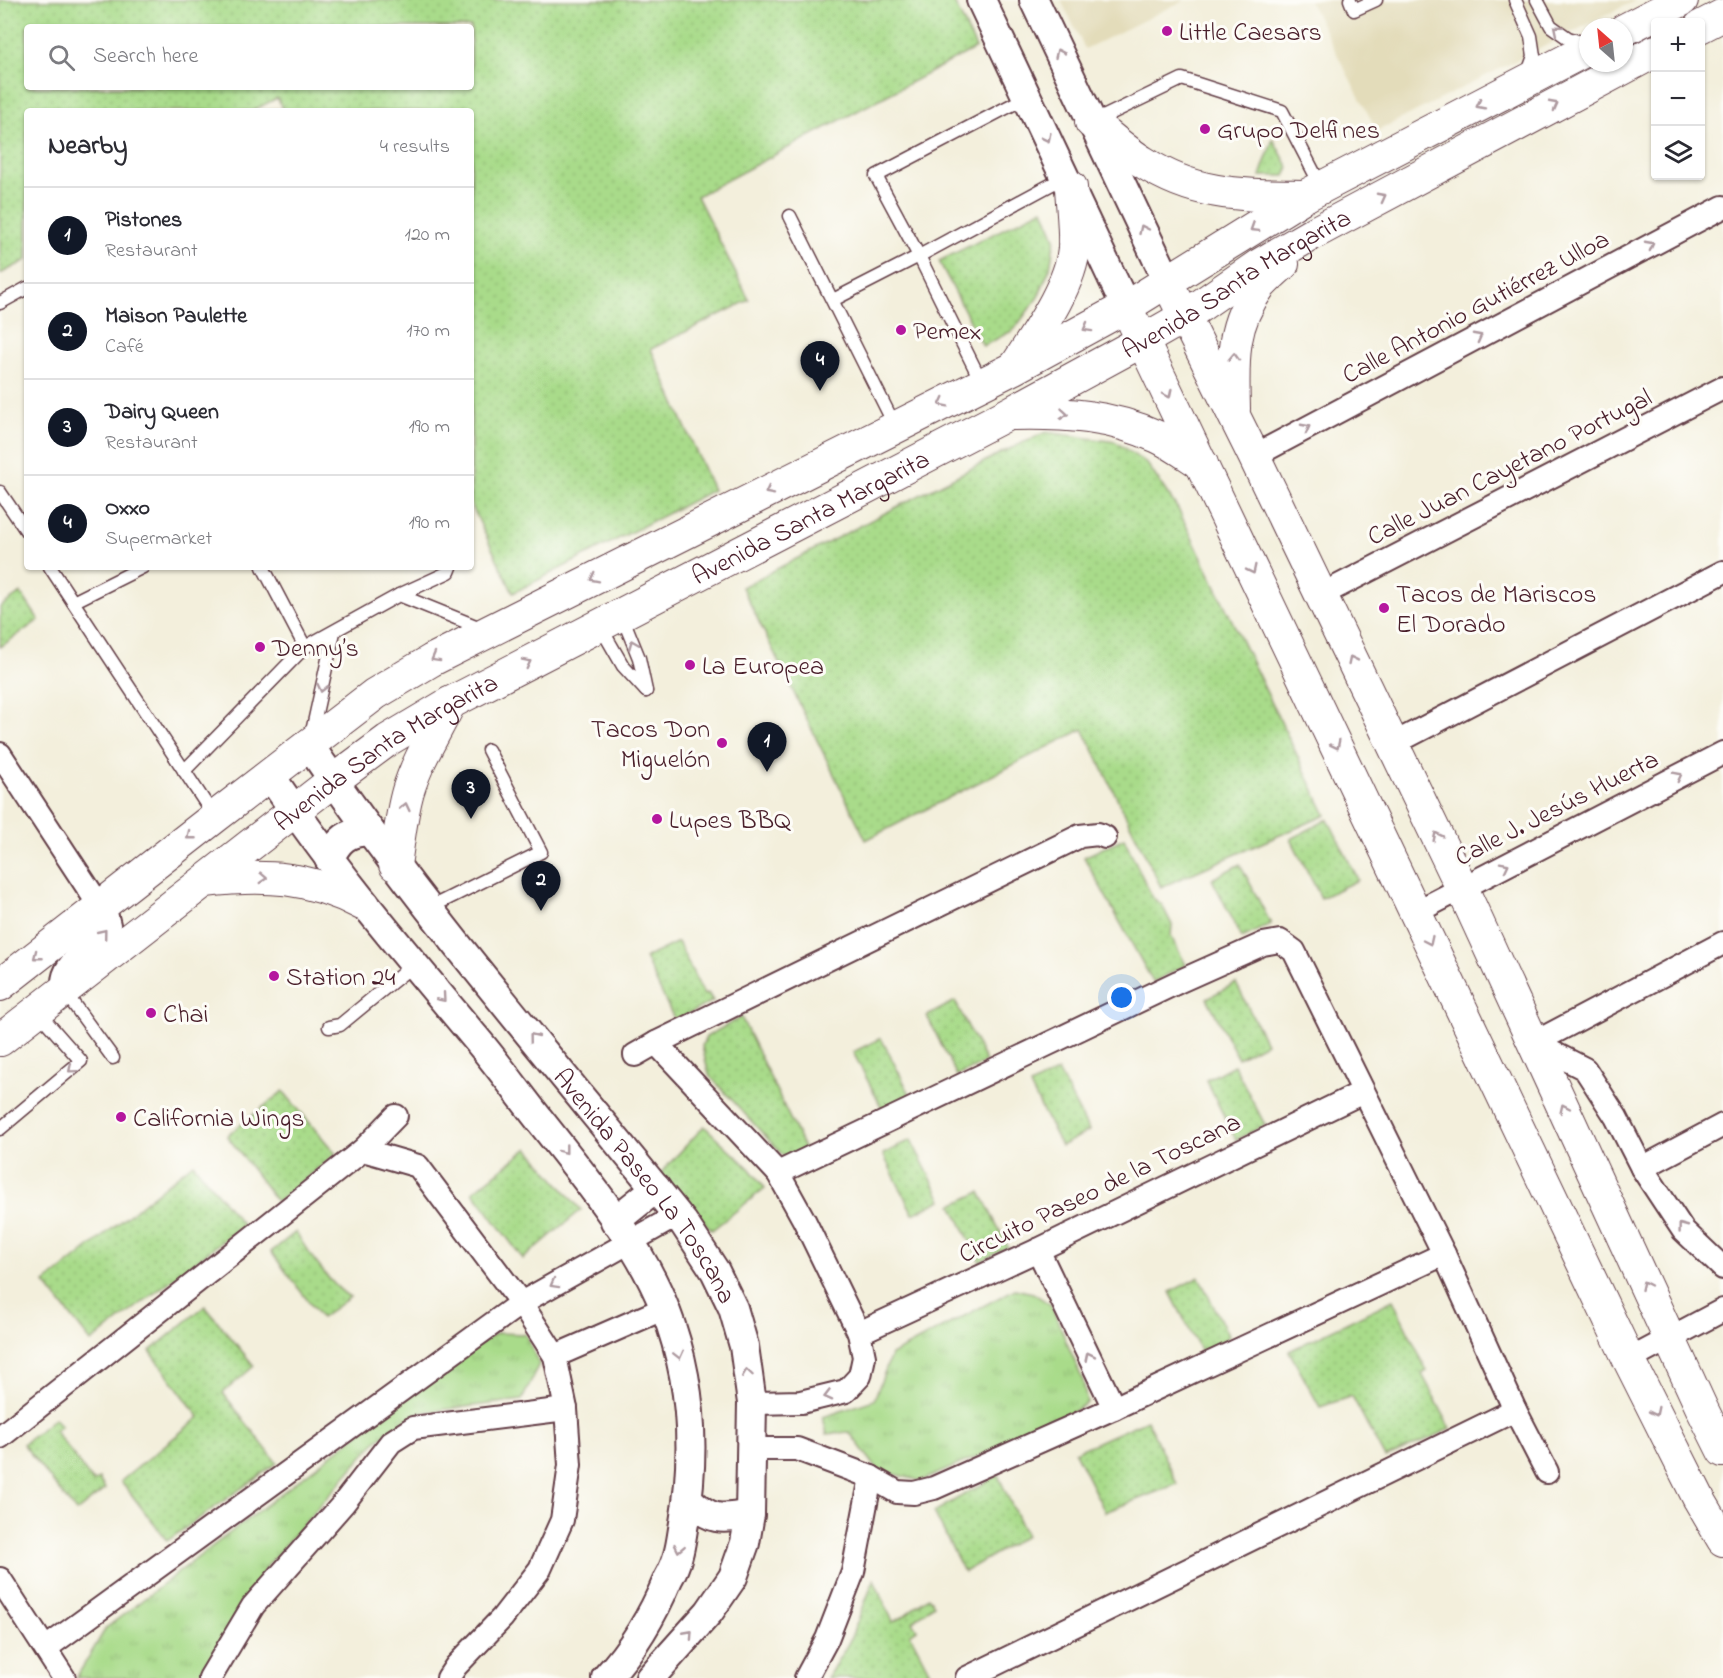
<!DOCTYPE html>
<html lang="en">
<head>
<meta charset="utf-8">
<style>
	body { margin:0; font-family:"Indie Flower",sans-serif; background:#f7f7f7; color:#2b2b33 }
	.controls { position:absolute; right:18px; top:18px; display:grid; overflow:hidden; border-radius:6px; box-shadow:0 2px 4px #0004 }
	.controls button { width:54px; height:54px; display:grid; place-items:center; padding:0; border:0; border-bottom:2px solid #e1e1e2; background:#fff; color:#2b2b33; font:30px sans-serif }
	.compass { position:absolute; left:1579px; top:18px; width:54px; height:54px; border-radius:50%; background:#fff; box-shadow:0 2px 4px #0004; rotate:333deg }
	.you { position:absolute; left:1122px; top:998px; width:21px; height:21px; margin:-15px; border:4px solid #fff; border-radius:50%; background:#1a73e8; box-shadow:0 0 0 9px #1a73e833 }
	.badge { display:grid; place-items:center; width:39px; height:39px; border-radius:50%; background:#111827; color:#fff; font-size:20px; font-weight:700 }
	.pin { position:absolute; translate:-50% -50px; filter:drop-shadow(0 2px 3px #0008) }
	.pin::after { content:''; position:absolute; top:32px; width:21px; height:18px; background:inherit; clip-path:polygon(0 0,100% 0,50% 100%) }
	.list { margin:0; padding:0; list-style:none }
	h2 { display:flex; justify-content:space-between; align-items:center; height:78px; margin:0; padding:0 24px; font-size:26px }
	h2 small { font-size:20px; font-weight:400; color:#7c7c81 }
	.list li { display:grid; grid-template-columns:39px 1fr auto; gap:18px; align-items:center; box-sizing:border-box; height:96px; padding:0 24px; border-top:2px solid #e1e1e2 }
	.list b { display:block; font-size:22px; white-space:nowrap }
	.list p { margin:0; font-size:20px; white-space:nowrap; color:#7c7c81 }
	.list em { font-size:20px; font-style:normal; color:#7c7c81 }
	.icon { flex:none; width:33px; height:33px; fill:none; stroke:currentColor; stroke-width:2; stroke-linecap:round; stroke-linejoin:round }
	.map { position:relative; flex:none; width:1723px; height:1678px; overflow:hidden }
	.search { position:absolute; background:#fff; box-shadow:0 2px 4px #0004; left:24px; top:24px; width:450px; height:66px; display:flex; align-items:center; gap:15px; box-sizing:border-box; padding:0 21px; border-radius:6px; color:#7c7c81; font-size:22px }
	.panel { position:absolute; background:#fff; box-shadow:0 2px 4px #0004; left:24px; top:108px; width:450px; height:462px; border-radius:6px }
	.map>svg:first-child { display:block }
	.built { fill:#e3dcba }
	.grass { fill:url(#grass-dots); stroke:#7a7d5a; stroke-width:1.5; fill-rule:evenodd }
	.park { fill:url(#park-tufts); stroke:#7a7d5a; stroke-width:1.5 }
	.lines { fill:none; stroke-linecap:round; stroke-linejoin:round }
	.service-casing { stroke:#633e46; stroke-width:15 }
	.minor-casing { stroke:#633e46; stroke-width:26 }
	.tertiary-casing { stroke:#633e46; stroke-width:32 }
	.secondary-casing { stroke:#633e46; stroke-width:34 }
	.service { stroke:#fff; stroke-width:12 }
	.minor { stroke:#fff; stroke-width:22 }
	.tertiary { stroke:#fff; stroke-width:28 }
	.secondary { stroke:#fff; stroke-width:32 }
	.oneway { stroke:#ae9aa0 }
	.poi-dot { fill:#b5179e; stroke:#fdfcf7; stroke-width:2 }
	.labels { text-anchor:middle; stroke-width:6; stroke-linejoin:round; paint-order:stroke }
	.poi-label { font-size:26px; fill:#4a1f2b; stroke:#fdfcf7; text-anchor:start }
	.street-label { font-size:26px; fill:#4a1f2b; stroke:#fdfcf7 }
</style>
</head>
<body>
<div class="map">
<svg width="1723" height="1678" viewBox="0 0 1723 1678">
	<defs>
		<pattern id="grass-dots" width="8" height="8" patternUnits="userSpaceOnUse" patternTransform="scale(1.5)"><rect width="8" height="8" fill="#a9db8a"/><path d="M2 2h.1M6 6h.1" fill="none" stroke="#93bc77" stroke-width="1.8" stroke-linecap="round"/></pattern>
		<pattern id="park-tufts" width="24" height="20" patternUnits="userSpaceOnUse" patternTransform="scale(1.5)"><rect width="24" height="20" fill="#a9db8a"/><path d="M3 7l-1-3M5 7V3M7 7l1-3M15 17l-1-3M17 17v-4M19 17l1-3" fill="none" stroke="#93bc77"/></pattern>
	</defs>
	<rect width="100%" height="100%" fill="#fdfcf7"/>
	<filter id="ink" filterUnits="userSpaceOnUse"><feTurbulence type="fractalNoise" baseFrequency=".0167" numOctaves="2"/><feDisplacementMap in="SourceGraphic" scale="12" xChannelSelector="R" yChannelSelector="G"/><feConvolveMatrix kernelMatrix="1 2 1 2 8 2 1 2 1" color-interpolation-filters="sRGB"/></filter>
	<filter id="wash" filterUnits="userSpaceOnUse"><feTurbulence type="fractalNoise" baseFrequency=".008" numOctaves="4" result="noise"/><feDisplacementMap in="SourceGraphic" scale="24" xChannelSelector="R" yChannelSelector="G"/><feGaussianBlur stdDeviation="1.35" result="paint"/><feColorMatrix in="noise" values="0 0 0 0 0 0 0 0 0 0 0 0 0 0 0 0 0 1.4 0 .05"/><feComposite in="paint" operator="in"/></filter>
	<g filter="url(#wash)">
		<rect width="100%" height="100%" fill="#f3efdc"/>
		<g class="built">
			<path d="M 1061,0 L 1185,0 L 1085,49 Z"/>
			<path d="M 1309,0 L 1636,0 L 1377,131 Z"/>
		</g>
		<g class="grass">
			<path d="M 0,0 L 953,0 L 976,48 L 697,196 L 749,300 L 651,349 L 713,490 L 513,593 L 471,504 L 471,111 L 284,111 L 277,98 L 252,111 L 27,111 L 27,260 L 0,274 ZM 27,27 L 471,27 L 471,87 L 27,87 Z"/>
			<path d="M 1273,139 L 1289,168 L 1285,176 L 1260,176 Z"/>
			<path d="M 1043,209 L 1055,238 L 1050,268 L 1038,297 L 1014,330 L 983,346 L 939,261 Z"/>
			<path d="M 1046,432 L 1116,442 L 1148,465 L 1178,509 L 1326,815 L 1161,887 L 1083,729 L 866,840 L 742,587 L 1001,453 Z"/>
			<path d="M 21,593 L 39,620 L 0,647 L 0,607 Z"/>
			<path d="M 1328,819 L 1358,880 L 1321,898 L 1291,839 Z"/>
			<path d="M 1124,838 L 1152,897 L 1162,905 L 1172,925 L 1171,936 L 1186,965 L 1153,982 L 1084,857 Z"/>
			<path d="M 1240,864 L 1271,924 L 1242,938 L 1212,879 Z"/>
			<path d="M 678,942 L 704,995 L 708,993 L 713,1001 L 675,1021 L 645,958 Z"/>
			<path d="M 1236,983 L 1266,1043 L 1238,1058 L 1207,998 Z"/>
			<path d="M 955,1001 L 986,1062 L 957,1076 L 927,1016 Z"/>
			<path d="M 741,1017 L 806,1152 L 789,1162 L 709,1075 L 702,1046 L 706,1037 Z"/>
			<path d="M 881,1038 L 912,1098 L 884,1112 L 853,1052 Z"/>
			<path d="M 1234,1065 L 1265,1125 L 1236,1140 L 1206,1080 Z"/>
			<path d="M 1058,1071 L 1089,1131 L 1061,1146 L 1030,1086 Z"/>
			<path d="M 283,1091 L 336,1154 L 277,1202 L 227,1136 Z"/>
			<path d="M 704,1126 L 749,1168 L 765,1188 L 712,1230 L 658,1176 Z"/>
			<path d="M 911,1140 L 942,1200 L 913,1214 L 883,1154 Z"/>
			<path d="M 528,1148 L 581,1210 L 523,1259 L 473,1192 Z"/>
			<path d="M 193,1163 L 243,1225 L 91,1342 L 45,1283 Z"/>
			<path d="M 980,1192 L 1008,1247 L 980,1262 L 952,1205 Z"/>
			<path d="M 296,1232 C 306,1250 332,1287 350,1297 L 321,1318 L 271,1252 Z"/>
			<path d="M 1199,1277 L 1229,1337 L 1201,1352 L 1170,1292 Z"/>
			<path d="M 1393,1300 L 1427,1371 L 1422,1374 L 1451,1429 L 1385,1458 L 1352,1396 L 1320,1407 L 1289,1351 Z"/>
			<path d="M 205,1306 L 254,1366 L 223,1393 L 277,1463 L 167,1541 L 121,1481 L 199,1417 L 150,1351 Z"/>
			<path d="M 55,1418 L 61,1426 L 55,1431 L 93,1482 L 99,1479 L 105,1489 L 76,1512 L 23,1444 Z"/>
			<path d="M 1147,1420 L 1177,1484 L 1105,1512 L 1075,1452 Z"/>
			<path d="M 998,1475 L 1026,1536 L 964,1572 L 934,1512 Z"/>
			<path d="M 874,1580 L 893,1622 L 901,1618 L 928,1597 L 934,1604 L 912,1622 L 917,1629 L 910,1634 L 933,1678 L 827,1678 L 849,1642 Z"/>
		</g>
		<g class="park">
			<path d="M 1015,1289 L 1033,1293 L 1051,1305 L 1083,1381 L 1087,1403 L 1046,1427 L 921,1481 L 878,1470 L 849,1432 L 827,1434 L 823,1417 L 874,1400 L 891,1355 Z"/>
			<path d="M 497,1333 L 525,1334 L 539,1364 L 522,1400 L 423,1412 L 377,1440 L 268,1565 L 204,1678 L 76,1678 L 106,1628 L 460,1356 Z"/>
		</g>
	</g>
	<g filter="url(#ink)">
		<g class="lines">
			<g class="service-casing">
				<g id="service">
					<path d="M 1350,0 L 1354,10 L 1376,0"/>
					<path d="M 1515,0 L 1531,36 L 1534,56 L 1527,75"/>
					<path d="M 1537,0 L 1551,26 L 1568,38 L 1587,44"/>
					<path d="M 1093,122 L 1182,79 L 1282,111 L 1321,186"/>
					<path d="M 790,216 L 895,426"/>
					<path d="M 833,300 L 919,256 L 1065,177"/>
					<path d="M 0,303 L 27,288"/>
					<path d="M 982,383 L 919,256 L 876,176 L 1027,97"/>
					<path d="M 0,492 L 27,532"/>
					<path d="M 50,567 L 214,816"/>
					<path d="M 263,567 L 305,647"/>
					<path d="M 399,595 L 483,629"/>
					<path d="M 73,602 L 143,567"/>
					<path d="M 622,616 L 639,658 L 646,691"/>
					<path d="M 600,626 L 623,666 L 646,691"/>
					<path d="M 311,736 L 334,632"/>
					<path d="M 184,771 L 305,647 L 399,595 L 449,572 L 451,567"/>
					<path d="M 427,909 L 541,852 L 488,750"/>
					<path d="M 64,991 L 113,1058"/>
					<path d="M 329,1027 L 340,1025 L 413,965"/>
					<path d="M 0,1129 L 81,1061 L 38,1012"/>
				</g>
			</g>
			<g class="minor-casing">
				<g id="minor">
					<path d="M 1254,456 L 1723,207"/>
					<path d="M 1321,595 L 1723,388"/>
					<path d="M 1393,744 L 1723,572"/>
					<path d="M 0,754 L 107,917 L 109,925 C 98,948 56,961 64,990"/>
					<path d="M 1416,912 L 1723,753"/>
					<path d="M 656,1043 L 778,1173 L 804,1220 L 859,1333 L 864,1357 L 860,1376 L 846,1391 L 801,1402 L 752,1403"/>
					<path d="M 1534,1043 L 1585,1069 L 1616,1117 L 1642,1168 L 1683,1230 L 1723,1268"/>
					<path d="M 1534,1043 L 1723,943"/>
					<path d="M 635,1055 L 656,1043 L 1080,836 L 1098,834 L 1105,837"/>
					<path d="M 363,1150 L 418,1166 L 521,1303 L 555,1356 L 566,1409 L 570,1465 L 562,1520 L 540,1569 L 502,1618 L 456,1666 L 448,1678"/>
					<path d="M 1642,1168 L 1723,1125"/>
					<path d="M 778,1173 L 1178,982 L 1263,944 L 1280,941 L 1294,951 L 1444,1254 L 1515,1410 L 1547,1472"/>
					<path d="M 1038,1250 L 1114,1408"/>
					<path d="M 859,1333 L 1038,1250 L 1363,1092"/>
					<path d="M 555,1356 L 665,1308"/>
					<path d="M 1629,1360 L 1723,1310"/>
					<path d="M 0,1437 L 363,1150 L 396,1116"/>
					<path d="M 752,1449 L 797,1449 L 871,1477 L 897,1492 L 914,1493 L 934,1488 L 1114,1408 L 1444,1254"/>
					<path d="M 0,1579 L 64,1678"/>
					<path d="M 46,1648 L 521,1303 L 678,1215"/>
					<path d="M 210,1678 L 253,1606 L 343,1504 L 391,1442 L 413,1428 L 566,1409"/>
					<path d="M 806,1678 L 827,1639 L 853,1572 L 871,1477"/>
					<path d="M 967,1678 L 1515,1410"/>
				</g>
			</g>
			<g class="tertiary-casing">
				<g id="tertiary">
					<path d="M 981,0 L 1126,307"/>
					<path d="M 1034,0 L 1168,282"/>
					<path id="s1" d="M 309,745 C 423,912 556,1065 683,1222 L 715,1271 L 733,1308 L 744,1346 L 752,1403 L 750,1514 L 745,1543 L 733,1577 L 709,1612 L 650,1678"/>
					<path d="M 270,775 C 331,867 402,950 473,1035 C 497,1063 519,1094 542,1123 C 586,1179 639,1242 665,1309 C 692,1378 696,1451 684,1523 C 682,1534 681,1545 678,1555 C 676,1563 672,1572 668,1579 C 653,1615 633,1649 606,1678"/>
					<path d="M 329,859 C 339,839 347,832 370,831"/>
					<path d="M 615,1221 L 656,1188"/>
					<path d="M 688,1499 C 711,1521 720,1520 750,1514"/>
				</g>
			</g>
			<g class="secondary-casing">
				<g id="secondary">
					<path d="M 1700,27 L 1723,15"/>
					<path d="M 1624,30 L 1682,0"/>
					<path d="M 1091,122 C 1108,135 1125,151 1143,162 C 1197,197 1244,195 1305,196"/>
					<path d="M 1176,299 L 1254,456 L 1462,888 L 1703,1411 L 1723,1451"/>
					<path d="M 1134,323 L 1629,1360 L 1699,1499 L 1723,1540"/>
					<path d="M 1017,364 C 1037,333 1071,285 1074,248 C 1075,228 1072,207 1071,187"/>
					<path d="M 1234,409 C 1233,363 1230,326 1259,287 C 1266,279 1275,271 1283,264"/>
					<path d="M 1013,414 C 1065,413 1110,415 1158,437 C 1173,444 1188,455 1202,464"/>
					<path d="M 395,865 C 399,840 401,815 408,791 C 417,761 436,731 450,703"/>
					<path d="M 205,881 C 265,874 310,876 364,905"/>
					<path d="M 0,985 L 215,817 L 375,694 L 432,660 L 1014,368 L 1126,307 L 1305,196 L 1588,49"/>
					<path id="s2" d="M 0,1040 L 334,780 L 388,740 L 450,703 L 1006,415 L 1142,341 L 1184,317 L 1259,265 L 1312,234 L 1656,51"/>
				</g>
			</g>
			<use href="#service" class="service"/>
			<use href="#minor" class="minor"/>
			<use href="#tertiary" class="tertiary"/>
			<use href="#secondary" class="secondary"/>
		</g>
		<defs><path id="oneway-chevron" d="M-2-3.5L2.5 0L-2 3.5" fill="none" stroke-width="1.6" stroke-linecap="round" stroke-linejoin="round" transform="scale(1.5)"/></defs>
		<g class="oneway">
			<use href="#oneway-chevron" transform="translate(1557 29) rotate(-140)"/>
			<use href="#oneway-chevron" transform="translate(1059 53) rotate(-115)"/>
			<use href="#oneway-chevron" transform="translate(1480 105) rotate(153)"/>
			<use href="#oneway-chevron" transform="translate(1554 105) rotate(-28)"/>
			<use href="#oneway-chevron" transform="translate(1047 138) rotate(64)"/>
			<use href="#oneway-chevron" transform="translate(1382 197) rotate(-28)"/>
			<use href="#oneway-chevron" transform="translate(1254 228) rotate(148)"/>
			<use href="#oneway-chevron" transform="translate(1143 229) rotate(-115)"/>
			<use href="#oneway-chevron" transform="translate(1650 245) rotate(-28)"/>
			<use href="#oneway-chevron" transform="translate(1087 328) rotate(151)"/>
			<use href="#oneway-chevron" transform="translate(1478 337) rotate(-28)"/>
			<use href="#oneway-chevron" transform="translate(1234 357) rotate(-88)"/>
			<use href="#oneway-chevron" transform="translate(1168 394) rotate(64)"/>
			<use href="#oneway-chevron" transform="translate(943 403) rotate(153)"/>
			<use href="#oneway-chevron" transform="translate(1064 414) rotate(5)"/>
			<use href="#oneway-chevron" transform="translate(1306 428) rotate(-28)"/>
			<use href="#oneway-chevron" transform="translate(769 491) rotate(153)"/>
			<use href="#oneway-chevron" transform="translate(1252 570) rotate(64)"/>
			<use href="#oneway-chevron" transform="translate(594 578) rotate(153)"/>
			<use href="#oneway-chevron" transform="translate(633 644) rotate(-112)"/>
			<use href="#oneway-chevron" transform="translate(435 658) rotate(151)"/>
			<use href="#oneway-chevron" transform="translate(1352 660) rotate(-116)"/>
			<use href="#oneway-chevron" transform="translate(527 663) rotate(-27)"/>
			<use href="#oneway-chevron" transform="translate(322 688) rotate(103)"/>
			<use href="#oneway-chevron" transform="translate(1336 745) rotate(64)"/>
			<use href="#oneway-chevron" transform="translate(1678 776) rotate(-27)"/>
			<use href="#oneway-chevron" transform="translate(405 807) rotate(-77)"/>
			<use href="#oneway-chevron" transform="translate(190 836) rotate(142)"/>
			<use href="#oneway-chevron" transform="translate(1437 836) rotate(-116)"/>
			<use href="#oneway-chevron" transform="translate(1505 866) rotate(-27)"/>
			<use href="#oneway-chevron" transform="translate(263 878) rotate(3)"/>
			<use href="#oneway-chevron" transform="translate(103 933) rotate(-51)"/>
			<use href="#oneway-chevron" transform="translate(1429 941) rotate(65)"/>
			<use href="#oneway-chevron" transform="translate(37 956) rotate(142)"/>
			<use href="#oneway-chevron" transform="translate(442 998) rotate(49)"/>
			<use href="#oneway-chevron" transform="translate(533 1037) rotate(-129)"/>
			<use href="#oneway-chevron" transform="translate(72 1069) rotate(140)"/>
			<use href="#oneway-chevron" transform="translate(1564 1108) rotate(-115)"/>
			<use href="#oneway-chevron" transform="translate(564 1150) rotate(52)"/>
			<use href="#oneway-chevron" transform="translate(1682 1227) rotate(-127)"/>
			<use href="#oneway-chevron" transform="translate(554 1284) rotate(151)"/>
			<use href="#oneway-chevron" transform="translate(1645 1285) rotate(-115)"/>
			<use href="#oneway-chevron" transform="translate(679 1355) rotate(76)"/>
			<use href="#oneway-chevron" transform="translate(1089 1356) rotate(-116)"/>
			<use href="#oneway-chevron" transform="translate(747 1373) rotate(-98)"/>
			<use href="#oneway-chevron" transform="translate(828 1396) rotate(166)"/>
			<use href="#oneway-chevron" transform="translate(1655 1412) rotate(64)"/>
			<use href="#oneway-chevron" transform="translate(679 1548) rotate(101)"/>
			<use href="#oneway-chevron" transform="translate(689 1634) rotate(-48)"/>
		</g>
	</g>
	<g class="poi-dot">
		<circle cx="1167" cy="31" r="6"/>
		<circle cx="1205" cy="129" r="6"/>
		<circle cx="901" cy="330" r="6"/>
		<circle cx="1384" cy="608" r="6"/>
		<circle cx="260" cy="647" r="6"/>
		<circle cx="690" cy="665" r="6"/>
		<circle cx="722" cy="743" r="6"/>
		<circle cx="657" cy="819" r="6"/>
		<circle cx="274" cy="976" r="6"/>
		<circle cx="151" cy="1013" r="6"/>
		<circle cx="121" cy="1117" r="6"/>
	</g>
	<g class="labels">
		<g class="poi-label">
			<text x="1179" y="40">Little Caesars</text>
			<text x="1217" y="138">Grupo Delfines</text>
			<text x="913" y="339">Pemex</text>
			<text x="1396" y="602">Tacos de Mariscos<tspan x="1396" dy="30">El Dorado</tspan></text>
			<text x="272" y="656">Denny’s</text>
			<text x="702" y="674">La Europea</text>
			<text x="710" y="737" text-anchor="end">Tacos Don<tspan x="710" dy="30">Miguelón</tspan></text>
			<text x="669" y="828">Lupes BBQ</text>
			<text x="286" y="985">Station 24</text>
			<text x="163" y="1022">Chai</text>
			<text x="133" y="1126">California Wings</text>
		</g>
		<g class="street-label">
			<text dy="9" stroke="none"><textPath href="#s2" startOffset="1454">Avenida Santa Margarita</textPath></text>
			<text transform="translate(1475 306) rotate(-28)" y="9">Calle Antonio Gutiérrez Ulloa</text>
			<text transform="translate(1509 466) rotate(-27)" y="9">Calle Juan Cayetano Portugal</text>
			<text dy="9" stroke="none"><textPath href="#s2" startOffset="968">Avenida Santa Margarita</textPath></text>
			<text dy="9" stroke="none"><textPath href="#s2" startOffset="482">Avenida Santa Margarita</textPath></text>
			<text transform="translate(1556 807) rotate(-27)" y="9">Calle J. Jesús Huerta</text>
			<text dy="9" stroke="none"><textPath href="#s1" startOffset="555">Avenida Paseo La Toscana</textPath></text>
			<text transform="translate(1099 1187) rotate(-26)" y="9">Circuito Paseo de la Toscana</text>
		</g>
	</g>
</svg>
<div class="controls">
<button>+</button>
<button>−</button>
<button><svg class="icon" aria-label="layers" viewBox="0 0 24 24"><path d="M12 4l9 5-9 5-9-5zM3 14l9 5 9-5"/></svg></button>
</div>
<svg class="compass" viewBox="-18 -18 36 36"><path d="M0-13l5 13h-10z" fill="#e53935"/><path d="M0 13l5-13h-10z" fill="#7c7c81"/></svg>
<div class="you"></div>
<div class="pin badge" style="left:767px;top:772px">1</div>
<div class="pin badge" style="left:541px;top:911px">2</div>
<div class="pin badge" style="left:471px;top:819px">3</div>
<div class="pin badge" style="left:820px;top:391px">4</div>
<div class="search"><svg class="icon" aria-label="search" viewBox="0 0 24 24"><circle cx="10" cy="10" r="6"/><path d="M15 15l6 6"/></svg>Search here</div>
<section class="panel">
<h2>Nearby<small>4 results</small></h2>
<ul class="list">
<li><span class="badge">1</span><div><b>Pistones</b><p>Restaurant</p></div><em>120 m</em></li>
<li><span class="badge">2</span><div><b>Maison Paulette</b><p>Café</p></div><em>170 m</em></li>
<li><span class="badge">3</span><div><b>Dairy Queen</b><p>Restaurant</p></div><em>190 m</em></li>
<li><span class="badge">4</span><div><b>Oxxo</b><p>Supermarket</p></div><em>190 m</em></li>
</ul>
</section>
</div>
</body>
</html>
